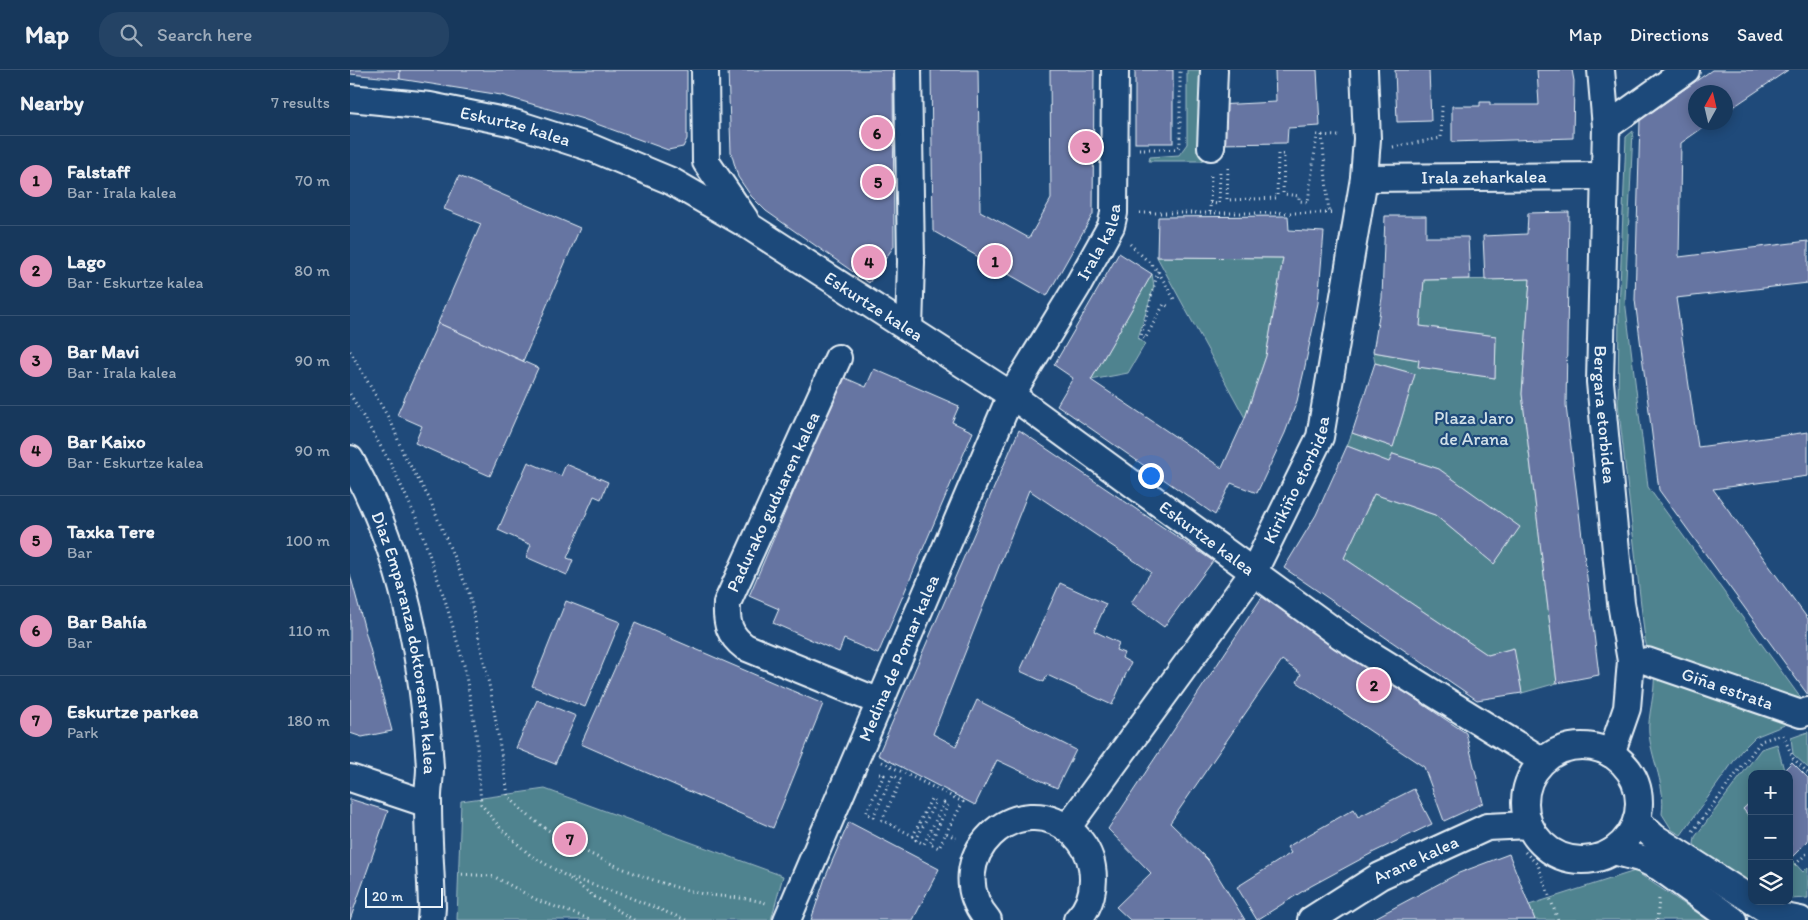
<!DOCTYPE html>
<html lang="en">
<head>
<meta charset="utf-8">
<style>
	body { margin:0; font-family:Itim,sans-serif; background:#244365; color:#f1f3f6 }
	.controls { position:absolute; right:15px; bottom:15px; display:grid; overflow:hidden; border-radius:10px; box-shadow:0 2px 12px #0003 }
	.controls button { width:45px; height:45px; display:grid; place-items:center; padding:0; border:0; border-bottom:1px solid #365272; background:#17385c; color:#f1f3f6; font:25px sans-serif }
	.compass { position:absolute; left:1338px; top:15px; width:45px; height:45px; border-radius:50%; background:#17385c; box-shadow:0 2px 12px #0003; rotate:8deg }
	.scale { position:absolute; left:15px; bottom:12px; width:78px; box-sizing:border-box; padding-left:5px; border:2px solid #e8f1f8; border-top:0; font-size:14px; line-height:18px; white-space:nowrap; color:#e8f1f8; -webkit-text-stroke:4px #1f4a7a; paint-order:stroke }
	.you { position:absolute; left:800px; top:405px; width:18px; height:18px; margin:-12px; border:4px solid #fff; border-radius:50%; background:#1a73e8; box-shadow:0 0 0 8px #1a73e833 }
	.badge { display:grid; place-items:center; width:32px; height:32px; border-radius:50%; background:#e797bd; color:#111; font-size:16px; font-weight:700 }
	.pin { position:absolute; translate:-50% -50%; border:2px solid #fff; box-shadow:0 1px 5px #0006 }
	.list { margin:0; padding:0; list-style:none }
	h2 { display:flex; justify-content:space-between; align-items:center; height:65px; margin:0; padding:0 20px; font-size:21px }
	h2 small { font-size:16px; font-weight:400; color:#9eacbb }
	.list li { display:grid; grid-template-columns:32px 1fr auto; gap:15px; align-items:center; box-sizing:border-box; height:90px; padding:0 20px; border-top:1px solid #365272 }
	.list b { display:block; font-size:19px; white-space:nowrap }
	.list p { margin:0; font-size:16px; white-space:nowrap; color:#9eacbb }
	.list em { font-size:16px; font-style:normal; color:#9eacbb }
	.icon { flex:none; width:28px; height:28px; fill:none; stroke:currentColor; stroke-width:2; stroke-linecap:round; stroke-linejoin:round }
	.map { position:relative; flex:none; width:1458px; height:850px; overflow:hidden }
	header { display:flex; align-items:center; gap:30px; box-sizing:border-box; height:70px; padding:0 25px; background:#17385c; border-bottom:1px solid #365272 }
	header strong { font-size:24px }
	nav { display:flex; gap:28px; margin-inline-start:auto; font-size:18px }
	.search { width:350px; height:45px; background:#244365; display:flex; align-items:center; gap:12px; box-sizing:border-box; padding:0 18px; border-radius:20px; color:#9eacbb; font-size:19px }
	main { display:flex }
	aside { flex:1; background:#17385c }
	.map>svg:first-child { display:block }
	.green { fill:#50838f; stroke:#9cbac4 }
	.building { fill:#6674a2; stroke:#e8f1f8 }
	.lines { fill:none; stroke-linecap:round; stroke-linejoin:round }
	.minor-casing { stroke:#e8f1f8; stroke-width:30 }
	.path { stroke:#e8f1f8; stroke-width:3; stroke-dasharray:1 4; stroke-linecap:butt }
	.minor { stroke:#1f4a7a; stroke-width:26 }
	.labels { text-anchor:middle; stroke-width:4.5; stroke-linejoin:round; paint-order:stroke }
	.street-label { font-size:18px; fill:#e8f1f8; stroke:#1f4a7a }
	.park-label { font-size:18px; fill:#d1e0e8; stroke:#1f4a7a }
</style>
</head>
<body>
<header>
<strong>Map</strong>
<div class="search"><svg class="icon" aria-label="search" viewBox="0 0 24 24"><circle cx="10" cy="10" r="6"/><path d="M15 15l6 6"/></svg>Search here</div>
<nav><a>Map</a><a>Directions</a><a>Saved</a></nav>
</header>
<main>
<aside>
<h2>Nearby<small>7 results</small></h2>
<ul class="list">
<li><span class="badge">1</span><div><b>Falstaff</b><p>Bar · Irala kalea</p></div><em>70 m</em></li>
<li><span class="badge">2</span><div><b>Lago</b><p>Bar · Eskurtze kalea</p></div><em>80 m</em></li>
<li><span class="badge">3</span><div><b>Bar Mavi</b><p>Bar · Irala kalea</p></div><em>90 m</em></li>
<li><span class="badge">4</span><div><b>Bar Kaixo</b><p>Bar · Eskurtze kalea</p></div><em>90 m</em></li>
<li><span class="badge">5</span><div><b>Taxka Tere</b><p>Bar</p></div><em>100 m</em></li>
<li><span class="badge">6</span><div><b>Bar Bahía</b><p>Bar</p></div><em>110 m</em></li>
<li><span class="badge">7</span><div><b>Eskurtze parkea</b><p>Park</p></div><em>180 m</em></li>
</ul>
</aside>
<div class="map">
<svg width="1458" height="850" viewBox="0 0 1458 850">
	<rect width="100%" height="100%" fill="#1f4a7a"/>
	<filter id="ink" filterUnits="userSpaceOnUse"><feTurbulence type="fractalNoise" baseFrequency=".02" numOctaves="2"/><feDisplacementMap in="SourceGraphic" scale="10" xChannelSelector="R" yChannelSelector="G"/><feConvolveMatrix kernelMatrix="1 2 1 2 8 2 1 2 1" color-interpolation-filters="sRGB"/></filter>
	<g filter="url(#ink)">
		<g class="green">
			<path d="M 837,0 L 857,0 L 853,91 L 799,91 L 800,87 L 829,85 L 837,74 Z"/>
			<path d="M 1283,61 L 1275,230 L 1298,417 L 1455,634 L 1297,578 L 1295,570 L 1268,333 L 1269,242 L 1276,67 Z"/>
			<path d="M 807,187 L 933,188 L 916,286 L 895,348 Z"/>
			<path d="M 802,204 L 804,216 L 788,268 L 795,274 L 778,303 L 741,310 Z"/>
			<path d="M 1180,209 L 1172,324 L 1207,613 L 1172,623 L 1163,578 L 1138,585 L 994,488 L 1024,424 L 1085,445 L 1144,494 L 1169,457 L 1089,399 L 1043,384 L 1039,392 L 997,376 L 1002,363 L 1043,377 L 1065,304 L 1025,293 L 1023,282 L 1069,290 L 1069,297 L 1145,308 L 1146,266 L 1070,256 L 1074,210 Z"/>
			<path d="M 1304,602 L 1447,650 L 1405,667 L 1391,681 L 1331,765 L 1322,760 L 1312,744 C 1316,715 1302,692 1299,664 C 1297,646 1306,623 1304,602 Z"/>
			<path d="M 1458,662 L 1458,698 L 1443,684 L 1441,668 Z"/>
			<path d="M 1427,674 L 1434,700 L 1430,704 L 1402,704 L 1402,731 L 1393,739 L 1402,749 L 1402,816 L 1349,781 L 1344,774 L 1345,767 L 1411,679 Z"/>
			<path d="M 195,719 L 433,806 L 421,850 L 107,850 L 111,731 Z"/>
			<path d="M 1439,787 L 1453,802 L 1458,797 L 1458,828 L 1439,829 Z"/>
			<path d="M 1285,801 L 1358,850 L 1185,850 L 1179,835 Z"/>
		</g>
		<g class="building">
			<path d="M 0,0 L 50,0 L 50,9 L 0,4 Z"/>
			<path d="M 50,0 L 337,0 L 337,69 L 333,77 L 318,80 L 233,49 L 151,25 L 50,9 Z"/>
			<path d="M 378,0 L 543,0 L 544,176 L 519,213 L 416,141 L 401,126 L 388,107 L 381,82 Z"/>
			<path d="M 581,0 L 628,0 L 630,141 L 679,168 L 701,129 L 700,0 L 744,0 L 743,144 L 697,226 L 583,161 Z"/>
			<rect x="785" y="0" width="38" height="73"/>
			<path d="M 925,0 L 967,0 L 970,56 L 938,58 L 937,73 L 866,74 L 866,35 L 926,32 Z"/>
			<path d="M 1045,0 L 1079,0 L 1081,51 L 1047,52 Z"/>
			<path d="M 1187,0 L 1222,0 L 1224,11 L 1223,68 L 1102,72 L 1102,36 L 1130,36 L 1130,32 L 1140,32 L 1140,35 L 1189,35 Z"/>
			<path d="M 1362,0 L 1438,0 L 1376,42 L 1376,22 L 1346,22 L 1346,52 L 1361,52 L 1331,73 L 1329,187 L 1458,171 L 1458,213 L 1326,228 L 1348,377 L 1458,362 L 1458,406 L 1363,419 L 1458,549 L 1458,625 L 1309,420 L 1285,230 L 1290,50 Z"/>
			<path d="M 109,106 L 230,158 L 173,291 L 88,253 L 131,154 L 94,139 Z"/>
			<path d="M 1219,142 L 1216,336 L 1249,605 L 1207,613 L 1172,324 L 1180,209 L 1135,210 L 1133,166 L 1177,164 L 1178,143 Z"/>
			<path d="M 938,146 L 939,160 L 974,162 L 968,233 L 954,301 L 947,331 L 935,363 L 907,423 L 881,413 L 865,445 L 707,335 L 723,308 L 704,295 L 769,183 L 802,204 L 741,310 L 872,398 L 895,348 L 916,286 L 933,188 L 807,187 L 808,147 Z"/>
			<path d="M 1035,146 L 1076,146 L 1076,167 L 1118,167 L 1120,209 L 1074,210 L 1070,256 L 1146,266 L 1145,308 L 1068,297 L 1069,290 L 1023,282 L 1032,228 Z"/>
			<path d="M 88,253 L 188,298 L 140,406 L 65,373 L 72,356 L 47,345 Z"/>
			<path d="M 1025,293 L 1065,304 L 1043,377 L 1002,363 Z"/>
			<path d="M 524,299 L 609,336 L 602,352 L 623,362 L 528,584 L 494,569 L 489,582 L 423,553 L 429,539 L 399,526 L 493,307 L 516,317 Z"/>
			<path d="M 669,360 L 863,491 L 814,557 L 781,533 L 801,502 L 679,420 L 583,664 L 606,676 L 627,630 L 726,680 L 707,718 L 647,690 L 625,735 L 528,685 Z"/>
			<path d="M 997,376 L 1039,392 L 1043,384 L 1089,399 L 1170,457 L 1144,494 L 1085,445 L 1024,424 L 994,488 L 1138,585 L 1164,578 L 1172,623 L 1127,630 L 934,498 L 966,445 Z"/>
			<path d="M 178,392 L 211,406 L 216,394 L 258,412 L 251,429 L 244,426 L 217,488 L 223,490 L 217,505 L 176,487 L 181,475 L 148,460 Z"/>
			<path d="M 0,504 L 42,661 L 12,667 L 0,663 Z"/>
			<path d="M 710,513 L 756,534 L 744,561 L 769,573 L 766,580 L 774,583 L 772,588 L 781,593 L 762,635 L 697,605 L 694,612 L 670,601 Z"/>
			<path d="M 912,527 L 1116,663 L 1133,733 L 1094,751 L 1074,697 L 947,612 L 951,604 L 932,590 L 820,753 L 858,790 L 895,850 L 780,850 L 766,837 L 801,803 L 758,759 Z"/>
			<path d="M 216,531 L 270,552 L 235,637 L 182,616 Z"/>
			<path d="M 285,553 L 473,634 L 423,758 L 231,674 Z"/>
			<path d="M 187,630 L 226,646 L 205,694 L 166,678 Z"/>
			<path d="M 1442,692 L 1458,708 L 1458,771 L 1441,788 L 1439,704 L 1430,704 Z"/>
			<path d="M 1064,719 L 1082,754 L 1024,782 L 961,816 L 907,850 L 887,817 L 941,783 L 937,777 L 1004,739 L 1008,747 Z"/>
			<path d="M 0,729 L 38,741 L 0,850 Z"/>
			<path d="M 1402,731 L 1402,749 L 1393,739 Z"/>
			<path d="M 499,752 L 589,799 L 563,850 L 461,850 L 475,808 Z"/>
			<path d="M 1159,784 L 1185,850 L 1021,850 L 1109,803 Z"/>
		</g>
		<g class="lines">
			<g class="minor-casing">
				<g id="minor">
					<path d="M 355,0 L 356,92 L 395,149"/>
					<path d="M 558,0 L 561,192 L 559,259"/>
					<path id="s1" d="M 1251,0 L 1256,57 L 1250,312 L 1271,533 L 1281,591 L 1277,638 L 1261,684"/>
					<path id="s2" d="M 0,28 L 80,36 L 164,53 L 242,78 L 321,111 L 399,156 L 661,325 L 991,566 L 1193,691"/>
					<path d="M 1256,57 L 1336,0"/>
					<path d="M 861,77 L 864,0"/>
					<path id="s3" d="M 1014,108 L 1254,106"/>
					<path d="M 488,288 L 377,533 C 376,553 379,565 395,577 L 530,632"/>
					<path id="s4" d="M 0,389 C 53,481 74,592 80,698 C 80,710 77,723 78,735 C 78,769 81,803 82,837 L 81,850"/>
					<path id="s5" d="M 1297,591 L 1451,644 L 1458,641"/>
					<circle cx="1232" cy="733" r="57"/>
					<path d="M 0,708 L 78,734"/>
					<path d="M 1287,751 L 1304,767 L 1402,830"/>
					<path id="s6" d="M 717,758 L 903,503 L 970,367 L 1014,108 L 1017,69 L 1014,0"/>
					<path d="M 1263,781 L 1293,789 L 1309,797 L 1383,850"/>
					<path d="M 1403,831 L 1425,845 L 1450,850"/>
					<path id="s7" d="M 437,850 L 661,325 L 727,217 L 761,156 L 764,143 L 765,0"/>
					<path d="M 638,850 C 586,790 669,712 724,764 C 733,773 740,784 742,797 C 745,816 741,836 727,850"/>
					<path id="s8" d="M 961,850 L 1030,806 L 1137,757 L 1179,755"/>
				</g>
			</g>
			<g class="path">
				<path d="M 972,65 L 979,143"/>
				<path d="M 1043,77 L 1091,68 L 1092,36"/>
				<path d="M 789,79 L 825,79 L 830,76 L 830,0"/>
				<path d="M 878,98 L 877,130 L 927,128 L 928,84 L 934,84 L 933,124 L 949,126 L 949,131 L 958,132 L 967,65 L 990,66"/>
				<path d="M 860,133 L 869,134 L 870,100"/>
				<path d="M 860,142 L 861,103"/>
				<path d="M 790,143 L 981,143"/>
				<path d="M 780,174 L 808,201 L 824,229"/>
				<path d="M 808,201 L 791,266 L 795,269 L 814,234 L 819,237"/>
				<path d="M 0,281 L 42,354 L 53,383 L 79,428 L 119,523 L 142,628 L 158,725 C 191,769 291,810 345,822 C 368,828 393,826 416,833"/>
				<path d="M 0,324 L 41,394 L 68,452 L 95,530 L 114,595 L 126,662 L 131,734 L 152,760 L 180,785 L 216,806 L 276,826 L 336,850"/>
				<path d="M 1433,665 L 1443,688 L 1458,703"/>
				<path d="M 532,692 L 613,732 L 596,763"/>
				<path d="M 529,704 L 534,705 L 516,743 L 523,747 L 543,705 L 551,710 L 532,750 L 563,766 L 581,729 L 586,731 L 566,770 L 574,774 L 594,733 L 598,735 L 580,774 L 589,778 L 596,763 L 606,768"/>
				<path d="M 1343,761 L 1411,671 L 1430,665"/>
				<path d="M 1175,782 L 1188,795 L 1208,850"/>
				<path d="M 1445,795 L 1458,782"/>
				<path d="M 107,804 L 143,806 L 189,831 L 242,850"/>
				<path d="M 220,809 L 245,827 L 284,850"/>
				<path d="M 1307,850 L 1309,829"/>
			</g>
			<use href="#minor" class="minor"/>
		</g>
	</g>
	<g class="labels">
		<g class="street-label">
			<text dy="6" stroke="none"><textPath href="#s2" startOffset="168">Eskurtze kalea</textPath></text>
			<text dy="6" stroke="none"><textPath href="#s3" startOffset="120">Irala zeharkalea</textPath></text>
			<text dy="6" stroke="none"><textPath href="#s7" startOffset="748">Irala kalea</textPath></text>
			<text dy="6" stroke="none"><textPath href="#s2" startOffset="572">Eskurtze kalea</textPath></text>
			<text dy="6" stroke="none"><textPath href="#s1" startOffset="345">Bergara etorbidea</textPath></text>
			<text dy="6" stroke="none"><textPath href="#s6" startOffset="419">Kirikiño etorbidea</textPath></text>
			<text transform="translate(423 432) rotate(-65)" y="6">Padurako guduaren kalea</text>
			<text dy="6" stroke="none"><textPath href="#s2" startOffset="978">Eskurtze kalea</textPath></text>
			<text dy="6" stroke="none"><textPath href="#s4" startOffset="194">Diaz Emparanza doktorearen kalea</textPath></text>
			<text dy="6" stroke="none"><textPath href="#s7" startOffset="285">Medina de Pomar kalea</textPath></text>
			<text dy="6" stroke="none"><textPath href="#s5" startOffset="85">Giña estrata</textPath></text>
			<text dy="6" stroke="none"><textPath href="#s8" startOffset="121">Arane kalea</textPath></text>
		</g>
		<g class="park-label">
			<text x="1124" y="354">Plaza Jaro<tspan x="1124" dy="21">de Arana</tspan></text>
		</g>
	</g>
</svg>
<div class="controls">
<button>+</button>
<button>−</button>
<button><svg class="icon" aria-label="layers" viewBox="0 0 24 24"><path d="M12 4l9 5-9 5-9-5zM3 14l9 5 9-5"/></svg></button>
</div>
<svg class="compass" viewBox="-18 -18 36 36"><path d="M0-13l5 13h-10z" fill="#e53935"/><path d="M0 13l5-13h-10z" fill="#9eacbb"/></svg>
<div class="scale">20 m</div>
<div class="you"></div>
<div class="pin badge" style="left:645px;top:191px">1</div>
<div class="pin badge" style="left:1024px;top:615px">2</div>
<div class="pin badge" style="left:736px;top:77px">3</div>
<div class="pin badge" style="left:519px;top:192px">4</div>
<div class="pin badge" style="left:528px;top:112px">5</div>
<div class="pin badge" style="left:527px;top:63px">6</div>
<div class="pin badge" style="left:220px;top:769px">7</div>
</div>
</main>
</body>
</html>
